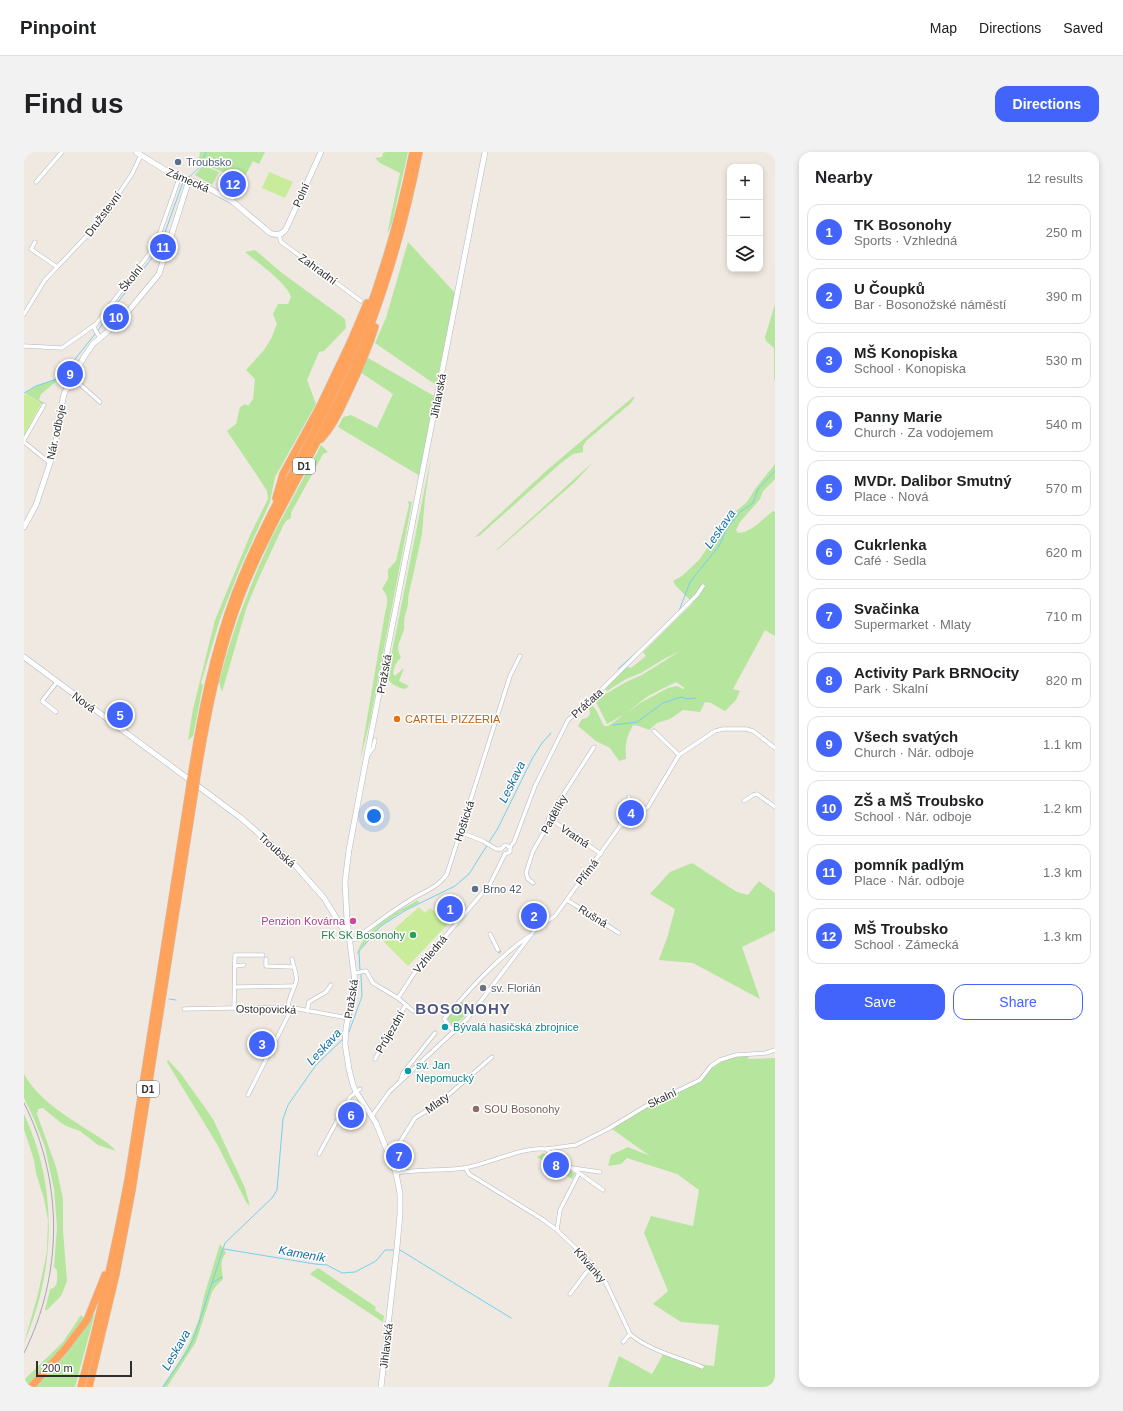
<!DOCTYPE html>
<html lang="en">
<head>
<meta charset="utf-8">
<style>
	body { margin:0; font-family:Arial,sans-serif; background:#f2f2f2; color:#202124 }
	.controls { position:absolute; right:12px; top:12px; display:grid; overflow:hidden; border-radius:8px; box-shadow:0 2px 6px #0003 }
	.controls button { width:36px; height:36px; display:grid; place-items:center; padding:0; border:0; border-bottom:1px solid #e0e0e0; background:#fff; color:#202124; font:20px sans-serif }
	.scale { position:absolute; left:12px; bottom:10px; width:96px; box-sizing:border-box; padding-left:4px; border:2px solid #2e2e2e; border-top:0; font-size:11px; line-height:14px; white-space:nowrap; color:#2e2e2e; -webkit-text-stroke:3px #fff; paint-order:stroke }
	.you { position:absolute; left:350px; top:664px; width:14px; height:14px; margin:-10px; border:3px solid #fff; border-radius:50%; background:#1a73e8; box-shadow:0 0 0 6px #1a73e833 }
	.badge { display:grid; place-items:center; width:26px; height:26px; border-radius:50%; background:#4264fb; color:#fff; font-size:13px; font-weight:700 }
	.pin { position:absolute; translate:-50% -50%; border:2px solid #fff; box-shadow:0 1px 4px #0006 }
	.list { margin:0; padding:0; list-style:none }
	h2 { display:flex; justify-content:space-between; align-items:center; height:52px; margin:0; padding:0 16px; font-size:17px }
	h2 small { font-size:13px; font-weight:400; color:#757577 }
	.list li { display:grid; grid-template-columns:26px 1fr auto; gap:12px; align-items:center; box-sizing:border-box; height:56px; margin:0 8px 8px; padding:0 8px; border:1px solid #e0e0e0; border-radius:12px }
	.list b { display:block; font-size:15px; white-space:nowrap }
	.list p { margin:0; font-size:13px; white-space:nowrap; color:#757577 }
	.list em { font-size:13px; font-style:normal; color:#757577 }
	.actions { display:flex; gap:8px; padding:12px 16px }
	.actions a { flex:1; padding:9px 0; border:1px solid #4264fb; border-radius:12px; text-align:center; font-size:14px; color:#4264fb }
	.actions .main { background:#4264fb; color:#fff }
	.icon { flex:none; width:22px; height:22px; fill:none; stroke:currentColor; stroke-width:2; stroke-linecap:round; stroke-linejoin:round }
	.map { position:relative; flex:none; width:751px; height:1235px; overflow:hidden; border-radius:12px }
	header { display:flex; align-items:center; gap:24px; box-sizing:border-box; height:56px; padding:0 20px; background:#fff; border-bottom:1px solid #e0e0e0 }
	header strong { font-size:19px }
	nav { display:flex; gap:22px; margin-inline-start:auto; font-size:14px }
	.intro { display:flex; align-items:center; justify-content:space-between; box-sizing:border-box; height:96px; padding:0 24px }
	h1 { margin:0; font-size:28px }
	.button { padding:10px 18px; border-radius:12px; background:#4264fb; color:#fff; font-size:14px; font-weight:700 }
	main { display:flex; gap:24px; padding:0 24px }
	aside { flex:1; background:#fff; border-radius:12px; box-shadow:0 2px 6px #0003 }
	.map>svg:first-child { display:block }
	.green { fill:#b6e59e }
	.pitch { fill:#c9ec9a }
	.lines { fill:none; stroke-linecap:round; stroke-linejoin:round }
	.stream { stroke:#75cff0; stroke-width:1 }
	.street-tunnel { stroke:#c8c4bd; stroke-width:3.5; stroke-dasharray:3.5 2; stroke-linecap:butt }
	.street-casing { stroke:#b4b7c1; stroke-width:4.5 }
	.secondary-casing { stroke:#b4b7c1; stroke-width:6 }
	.highway-casing { stroke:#c9c9c9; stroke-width:8 }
	.street { stroke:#fff; stroke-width:3.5 }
	.secondary { stroke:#fff; stroke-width:5 }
	.highway { stroke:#ffa35c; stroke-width:7 }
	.rail { stroke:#a3a6b8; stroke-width:1 }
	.highway-bridge-casing { stroke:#c9c9c9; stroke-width:8; stroke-linecap:butt }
	.highway-bridge { stroke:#ffa35c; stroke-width:7 }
	.service-dot { fill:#5c6f8a; stroke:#fff; stroke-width:1.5 }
	.food-dot { fill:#e8710a; stroke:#fff; stroke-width:1.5 }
	.hotel-dot { fill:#d1479c; stroke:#fff; stroke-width:1.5 }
	.leisure-dot { fill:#2e9e5b; stroke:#fff; stroke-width:1.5 }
	.worship-dot { fill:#6b7280; stroke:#fff; stroke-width:1.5 }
	.culture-dot { fill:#0f9aa8; stroke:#fff; stroke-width:1.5 }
	.education-dot { fill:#8d6e63; stroke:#fff; stroke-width:1.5 }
	.labels { text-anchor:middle; stroke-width:3; stroke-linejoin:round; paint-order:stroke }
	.shield { fill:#fff; stroke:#6d6d6d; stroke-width:1 }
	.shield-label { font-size:10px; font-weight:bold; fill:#2e2e2e }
	.service-label { font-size:11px; fill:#4e5e75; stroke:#fff; text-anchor:start }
	.street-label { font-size:11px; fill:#2e2e2e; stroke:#fff }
	.food-label { font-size:11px; fill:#c56008; stroke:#fff; text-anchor:start }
	.hotel-label { font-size:11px; fill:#b23c85; stroke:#fff; text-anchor:end }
	.leisure-label { font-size:11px; fill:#27864d; stroke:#fff; text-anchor:end }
	.worship-label { font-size:11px; fill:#5b616d; stroke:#fff; text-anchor:start }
	.culture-label { font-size:11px; fill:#0d838f; stroke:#fff; text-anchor:start }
	.education-label { font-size:11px; fill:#785e54; stroke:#fff; text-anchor:start }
	.water-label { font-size:12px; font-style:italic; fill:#0d6fa3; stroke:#fff }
	.district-label { font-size:15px; font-weight:bold; letter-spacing:1px; fill:#4d5680; stroke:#fff }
</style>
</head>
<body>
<header>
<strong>Pinpoint</strong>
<nav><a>Map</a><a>Directions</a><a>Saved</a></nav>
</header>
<div class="intro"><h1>Find us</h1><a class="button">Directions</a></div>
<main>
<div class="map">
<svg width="751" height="1235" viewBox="0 0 751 1235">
	<rect width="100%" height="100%" fill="#efe9e1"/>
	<g class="green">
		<path d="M 176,0 L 241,0 L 235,12 L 229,9 L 219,28 L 179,12 L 175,7 Z"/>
		<path d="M 362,0 L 384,0 L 368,71 L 363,82 L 376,21 L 356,11 L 351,6 L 358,5 L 359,1 Z"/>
		<path d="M 179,13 L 195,20 L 188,33 L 171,23 Z"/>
		<path d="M 384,90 L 431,141 L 412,233 L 351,191 L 362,166 Z"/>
		<path d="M 231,98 L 258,121 L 321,167 L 322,176 L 300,199 L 295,200 L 283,228 L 292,252 L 251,325 L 246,350 L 216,416 L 196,467 L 177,531 L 179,533 L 169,584 L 164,588 L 169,557 L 191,468 L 227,381 L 244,347 L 243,339 L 238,331 L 203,279 L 212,272 L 216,255 L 221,252 L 224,254 L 229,247 L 231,227 L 222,218 L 240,198 L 247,187 L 253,172 L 249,162 L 254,152 L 264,152 L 267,145 C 263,131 233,110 221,100 Z"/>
		<path d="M 751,152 L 751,228 L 750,229 L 750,196 L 742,189 L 741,185 Z"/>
		<path d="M 344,206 L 410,244 L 396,324 L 314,275 L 319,265 L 327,263 L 353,276 L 369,242 L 336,220 Z"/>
		<path d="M 34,226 L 35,227 L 17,242 L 15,248 L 21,251 L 18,252 L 1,241 L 12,234 Z"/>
		<path d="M 609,245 L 611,245 L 607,251 L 562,289 L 559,294 L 559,300 L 549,302 L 537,311 L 455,384 L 451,385 L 521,320 Z"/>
		<path d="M 297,293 L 304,300 L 299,302 L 267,361 L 267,366 L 262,369 L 259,374 L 233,430 L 223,454 L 198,540 L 195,530 L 203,501 L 214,467 L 232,421 L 248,385 Z"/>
		<path d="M 407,305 L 401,346 L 398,382 L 384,446 C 385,455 380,463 380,471 C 380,476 381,473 380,477 C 378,486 370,496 377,505 L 371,513 L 369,521 L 371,524 L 380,516 L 375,529 L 385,534 L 381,537 C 374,536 366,532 363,525 Z"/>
		<path d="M 569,310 L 552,329 L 477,395 L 470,400 Z"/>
		<path d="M 751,312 L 751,327 L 739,339 L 736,347 L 716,370 L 712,378 L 714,381 C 727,381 739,367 749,359 L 751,360 L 751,484 L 741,478 L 709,537 L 716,539 L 712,548 L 701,559 L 687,551 L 681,550 L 676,560 L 659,558 L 646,567 L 633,571 L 625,578 L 615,574 L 609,573 C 602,586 601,592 602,607 L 595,609 L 586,596 L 572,589 L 554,574 L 558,567 L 563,566 L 566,562 L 565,555 L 568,553 L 572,558 L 580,574 L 584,574 L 618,550 L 644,536 L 653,534 L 659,537 L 661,536 L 652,530 L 624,544 L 601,562 L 583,572 L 571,548 L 604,529 L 618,523 L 656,499 L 638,508 L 617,521 L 602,527 L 583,539 L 581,537 L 600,516 L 605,515 L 607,516 L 622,504 L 619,500 L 669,451 L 652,434 L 649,429 L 658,424 L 675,408 L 704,366 L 723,350 L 731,337 Z"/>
		<path d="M 384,349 L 388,350 L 346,569 L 336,608 L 361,461 C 363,452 366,445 358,437 L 364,427 L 364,418 L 372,409 L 385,353 Z"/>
		<path d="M 607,653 L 619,656 L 602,670 L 599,667 L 598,663 Z"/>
		<path d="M 668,711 L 713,740 L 724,743 L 735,729 L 751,741 L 751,779 L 718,795 L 736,847 L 669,811 L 635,808 L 644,783 L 651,757 L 626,742 L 646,720 Z"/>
		<path d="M 394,748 L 395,751 L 377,760 L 356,774 L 335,798 L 335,802 L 333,802 C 339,777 374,759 394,748 Z"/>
		<path d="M 437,849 L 448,857 L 429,875 L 423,866 Z"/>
		<path d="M 713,904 L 724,904 L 724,907 L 751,906 L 751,1235 L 584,1235 L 595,1204 L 628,1222 L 641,1199 C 656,1205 672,1213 690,1214 L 695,1173 L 657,1170 L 629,1152 L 644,1139 L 620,1081 L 627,1064 L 669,1074 L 675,1038 L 653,1022 L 603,1006 L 597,1012 L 584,1014 L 587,1003 L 604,995 L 626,1004 L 588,977 L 621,956 L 667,933 C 681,932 683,916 694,910 C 699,907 707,906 713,904 Z"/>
		<path d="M 144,908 L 157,922 L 189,967 L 221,1036 L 226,1054 L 222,1050 L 193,992 L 143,910 Z"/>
		<path d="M 0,922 C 14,947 39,962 62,977 C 73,984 83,989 92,999 L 74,993 L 56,979 L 42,974 L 36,970 L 19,956 L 14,957 L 13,962 L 32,1015 L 39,1047 L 39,1079 L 43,1129 L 37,1144 L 23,1158 L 21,1158 L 26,1137 C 35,1135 33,1126 33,1118 L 30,1115 L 33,1075 L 30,1037 L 21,995 L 10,967 L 0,946 Z"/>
		<path d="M 0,962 C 34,1035 32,1117 0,1191 L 13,1146 L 20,1114 L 23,1099 L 24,1068 L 20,1047 L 12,1021 L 10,1008 L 0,977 Z"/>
		<path d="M 519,1001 L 551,1022 L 548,1027 L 513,1005 Z"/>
		<path d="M 196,1092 L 202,1101 C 195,1109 198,1117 199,1127 L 192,1134 L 188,1140 L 172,1190 L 143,1235 L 138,1235 L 156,1208 L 165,1192 L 175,1167 L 180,1144 Z"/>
		<path d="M 294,1116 L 352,1155 L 351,1158 L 360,1164 L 359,1170 L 286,1122 Z"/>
		<path d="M 71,1161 L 51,1235 L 12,1235 L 44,1200 Z"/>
		<path d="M 57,1163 L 63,1168 L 7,1235 L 0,1235 L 0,1228 L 39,1190 Z"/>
	</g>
	<g class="pitch">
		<path d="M 245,20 L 269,30 L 261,46 L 238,36 Z"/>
		<path d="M 2,242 L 17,252 L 0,284 L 0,243 Z"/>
		<path d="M 430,741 L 442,753 L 384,814 L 358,788 L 395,755 L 401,761 L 406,756 L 411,760 Z"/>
	</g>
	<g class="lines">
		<g class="stream">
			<path d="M 165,25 L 175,16 L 182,0"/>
			<path d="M 73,180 L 87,159 L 135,97 L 159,30 L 161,29"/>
			<path d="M 0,241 L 12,234 L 30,228 L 40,221 L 71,182"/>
			<path d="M 655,459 L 666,430 L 695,394 L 702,378 L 716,360 L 729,351 L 734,337 L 751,319"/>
			<path d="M 594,517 L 613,500"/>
			<path d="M 589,573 L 613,570 L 639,551 L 657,545 L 663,547 L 672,546"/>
			<path d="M 336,819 L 335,799 L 357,774 L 382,758 L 431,734 L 445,722 L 474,676 L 508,607 L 518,591 L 527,581"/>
			<path d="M 145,847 L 152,848"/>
			<path d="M 325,880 L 338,844 L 337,822"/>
			<path d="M 200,1097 L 291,1112 L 303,1113 L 318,1121 L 331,1120 L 352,1109 L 361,1098 L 369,1098"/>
			<path d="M 376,1098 L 487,1166"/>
			<path d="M 188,1131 L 198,1125"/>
			<path d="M 139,1235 L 164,1198 L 171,1183 L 201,1091 L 248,1046 L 253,1038 L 259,967 L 264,953 L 292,913 L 319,887"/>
		</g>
		<path class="street-tunnel" d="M 474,798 L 478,802"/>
		<g class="street-casing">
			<g id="street">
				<path d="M 12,30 L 38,0"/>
				<path d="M 255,83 L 257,90 L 337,149"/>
				<path d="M 11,90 L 7,97 L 33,115"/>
				<path d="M 0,162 L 21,128 L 73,73 L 83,59 L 108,22 L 117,3"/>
				<path d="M 69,174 L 76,186"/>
				<path d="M 0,194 L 38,196 L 72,172 L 131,94 L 156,24"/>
				<path d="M 49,226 L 76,250"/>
				<path d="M 0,288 L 20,253"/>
				<path d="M 0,290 L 26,311"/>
				<path d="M 32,560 L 18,549 L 33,530"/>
				<path d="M 630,579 L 655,603"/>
				<path d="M 344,603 L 349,596 L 351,588"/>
				<path d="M 720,649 L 729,643 L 733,642 L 751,655"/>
				<path d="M 602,655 L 606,649"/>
				<path d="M 525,666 L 577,702"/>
				<path d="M 596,674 L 604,671 L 624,655 L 655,603 L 691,579 L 699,577 L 722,577 L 729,579 L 751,596"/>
				<path d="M 436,680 L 459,689 L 472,697 L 477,697"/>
				<path d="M 486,695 L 490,690 L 511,634 L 544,568 L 567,548 L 673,443 L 679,434"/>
				<path d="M 477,697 L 481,693 L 486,695 L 486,700 L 481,702"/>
				<path d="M 509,731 L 504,727 L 502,721 L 509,699 L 520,680 L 526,663 L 570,595"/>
				<path d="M 543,748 L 595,781"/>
				<path d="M 466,782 L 474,798"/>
				<path d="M 326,788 L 331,787 C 349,774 366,760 385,749 C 398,740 414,736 423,722 L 486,524 L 496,504"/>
				<path d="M 242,807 L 242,814 L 269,815"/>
				<path d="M 211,814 L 220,813"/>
				<path d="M 331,821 L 342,819 L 349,831 L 374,846 L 389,859"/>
				<path d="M 211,835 L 270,834"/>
				<path d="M 374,846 L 391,820 L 466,732 L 481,702"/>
				<path d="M 264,855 C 265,844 269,840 272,830 C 274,824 269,814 268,807"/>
				<path d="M 210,856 L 211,803 L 239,803"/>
				<path d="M 160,857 L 264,855 L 324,866"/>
				<path d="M 283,859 L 285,850 L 302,840 L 307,833"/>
				<path d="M 430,880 L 420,867 C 446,837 472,807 505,784"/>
				<path d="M 351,907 L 370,871 L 382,853"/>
				<path d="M 377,927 L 379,921 L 411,881"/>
				<path d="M 224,943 L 268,856"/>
				<path d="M 348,964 L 365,940 L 443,867 L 513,775 C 519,771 525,768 531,764 L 596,674 L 597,663 L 605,645"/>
				<path d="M 523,997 L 552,993 L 584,977 L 622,954 L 676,928 L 687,914 L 696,908 L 712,903 L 742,901 L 751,898"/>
				<path d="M 295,1002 L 326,945 L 336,937"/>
				<path d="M 364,1003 L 376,990 L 391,966 L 415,951 L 468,905"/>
				<path d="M 441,1015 L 445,1022 L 518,1067 L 533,1078 L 566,1110 L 582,1131 L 606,1182 C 626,1199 654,1205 678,1215"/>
				<path d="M 548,1016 L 576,1020"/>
				<path d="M 372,1021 C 394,1017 417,1019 440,1016 C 465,1012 497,995 521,997 L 523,997 L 526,1002 L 555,1021 L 579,1038"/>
				<path d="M 533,1078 L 536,1058 L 555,1021"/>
				<path d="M 546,1142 L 568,1113"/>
				<path d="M 599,1190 L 606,1182"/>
			</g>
		</g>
		<g class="secondary-casing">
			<g id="secondary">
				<path d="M 112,0 L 146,21 L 177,32 L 208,49 L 246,81 C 253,84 258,83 262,77 L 297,0"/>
				<path d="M 0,375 L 12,353 L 26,311 L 33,284 L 38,251 L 40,242 L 60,205 L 69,192 L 97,168 L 135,122 L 165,28"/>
				<path d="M 0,505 L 217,666 L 271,713 L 300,746 L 316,772 L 318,775 L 324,776"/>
				<path d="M 357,1235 L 373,1095 L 376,1062 L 376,1042 L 372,1021 L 352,971 L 332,940 L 329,933 L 325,917 L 321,892 L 322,876 L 331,830 L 323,768 L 321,730 L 325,698 L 341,613 L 461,0"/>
			</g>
		</g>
		<g class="highway-casing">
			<g id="highway">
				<path d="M 297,287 C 310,273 317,256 325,239 C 335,218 344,197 351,175"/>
				<path d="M 252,346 L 259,322 L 295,256 L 326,191 L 343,151"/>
				<path d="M 167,626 C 177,563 189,500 212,440 C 238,372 276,310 308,245 C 346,167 372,84 389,0"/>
				<path d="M 172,629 C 182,566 194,503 217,443 C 244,375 283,312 315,247 C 353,169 378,85 395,0"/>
				<path d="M 7,1235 L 41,1197 L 63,1168 L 81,1123"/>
				<path d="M 57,1235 C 75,1167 91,1098 104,1028 L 166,633"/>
				<path d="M 65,1235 L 92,1122 L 108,1038 L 171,637"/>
			</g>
		</g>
		<use href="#street" class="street"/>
		<use href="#secondary" class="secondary"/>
		<use href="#highway" class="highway"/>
		<path class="rail" d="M 0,951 C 40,1030 39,1123 0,1201"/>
		<g class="highway-bridge-casing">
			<g id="highway-bridge">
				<path d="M 166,633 L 167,626"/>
				<path d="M 171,637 L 172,629"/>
			</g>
		</g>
		<use href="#highway-bridge" class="highway-bridge"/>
	</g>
	<g class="service-dot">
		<circle cx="154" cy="10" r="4"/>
		<circle cx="451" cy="737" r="4"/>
	</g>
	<circle class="food-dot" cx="373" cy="567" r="4"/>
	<circle class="hotel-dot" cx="329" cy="769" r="4"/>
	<circle class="leisure-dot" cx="389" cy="783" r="4"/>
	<circle class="worship-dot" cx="459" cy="836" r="4"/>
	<g class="culture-dot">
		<circle cx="421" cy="875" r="4"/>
		<circle cx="384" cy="919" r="4"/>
	</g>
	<circle class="education-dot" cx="452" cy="957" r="4"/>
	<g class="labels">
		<g class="shield">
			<rect x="269" y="306" width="22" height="16" rx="3"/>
			<rect x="113" y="929" width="22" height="16" rx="3"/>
		</g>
		<g class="shield-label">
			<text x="280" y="318">D1</text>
			<text x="124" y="941">D1</text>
		</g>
		<g class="service-label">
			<text x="162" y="14">Troubsko</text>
			<text x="459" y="741">Brno 42</text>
		</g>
		<g class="street-label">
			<text transform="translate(164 28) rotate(23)" y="4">Zámecká</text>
			<text transform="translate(277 43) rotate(-66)" y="4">Polní</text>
			<text transform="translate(79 62) rotate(-53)" y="4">Družstevní</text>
			<text transform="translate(294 117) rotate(36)" y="4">Zahradní</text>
			<text transform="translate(107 126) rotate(-52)" y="4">Školní</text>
			<text transform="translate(414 244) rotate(-79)" y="4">Jihlavská</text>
			<text transform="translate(32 280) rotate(-78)" y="4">Nár. odboje</text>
			<text transform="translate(360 522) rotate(-79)" y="4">Pražská</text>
			<text transform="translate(60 550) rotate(37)" y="4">Nová</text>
			<text transform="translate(563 551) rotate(-42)" y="4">Práčata</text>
			<text transform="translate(530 662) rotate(-61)" y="4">Padělíky</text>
			<text transform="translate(440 669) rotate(-72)" y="4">Hoštická</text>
			<text transform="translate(551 684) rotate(34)" y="4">Vratná</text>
			<text transform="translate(253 698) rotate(42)" y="4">Troubská</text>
			<text transform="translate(563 720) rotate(-53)" y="4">Přímá</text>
			<text transform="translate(569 764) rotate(32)" y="4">Rušná</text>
			<text transform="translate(406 802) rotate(-50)" y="4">Vzhledná</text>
			<text transform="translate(327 847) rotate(-81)" y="4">Pražská</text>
			<text transform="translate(242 857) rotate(1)" y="4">Ostopovická</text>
			<text transform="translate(366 880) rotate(-60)" y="4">Průjezdní</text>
			<text transform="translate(638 946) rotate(-26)" y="4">Skalní</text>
			<text transform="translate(413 951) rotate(-36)" y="4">Mlaty</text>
			<text transform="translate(566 1113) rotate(49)" y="4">Křivánky</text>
			<text transform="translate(362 1194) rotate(-83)" y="4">Jihlavská</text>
		</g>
		<g class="food-label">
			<text x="381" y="571">CARTEL PIZZERIA</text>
		</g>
		<g class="hotel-label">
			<text x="321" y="773">Penzion Kovárna</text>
		</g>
		<g class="leisure-label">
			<text x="381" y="787">FK SK Bosonohy</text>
		</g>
		<g class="worship-label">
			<text x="467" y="840">sv. Florián</text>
		</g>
		<g class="culture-label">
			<text x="429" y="879">Bývalá hasičská zbrojnice</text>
			<text x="392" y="917">sv. Jan<tspan x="392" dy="13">Nepomucký</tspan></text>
		</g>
		<g class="education-label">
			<text x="460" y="961">SOU Bosonohy</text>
		</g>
		<g class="water-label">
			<text transform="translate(696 377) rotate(-55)" y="4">Leskava</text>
			<text transform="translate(488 630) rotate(-64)" y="4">Leskava</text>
			<text transform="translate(300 895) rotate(-47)" y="4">Leskava</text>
			<text transform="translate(278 1102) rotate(10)" y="4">Kameník</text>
			<text transform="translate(152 1198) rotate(-60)" y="4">Leskava</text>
		</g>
		<g class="district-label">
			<text x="439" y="862">BOSONOHY</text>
		</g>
	</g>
</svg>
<div class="controls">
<button>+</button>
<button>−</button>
<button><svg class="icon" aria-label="layers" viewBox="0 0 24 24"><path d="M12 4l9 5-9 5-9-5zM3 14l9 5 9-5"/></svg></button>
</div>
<div class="scale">200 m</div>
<div class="you"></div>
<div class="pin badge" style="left:426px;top:757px">1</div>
<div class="pin badge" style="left:510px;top:764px">2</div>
<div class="pin badge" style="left:238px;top:892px">3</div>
<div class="pin badge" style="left:607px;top:661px">4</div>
<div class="pin badge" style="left:96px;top:563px">5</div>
<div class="pin badge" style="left:327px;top:963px">6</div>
<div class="pin badge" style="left:375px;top:1004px">7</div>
<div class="pin badge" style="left:532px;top:1013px">8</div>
<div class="pin badge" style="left:46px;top:222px">9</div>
<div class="pin badge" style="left:92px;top:165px">10</div>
<div class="pin badge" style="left:139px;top:95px">11</div>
<div class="pin badge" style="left:209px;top:32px">12</div>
</div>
<aside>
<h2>Nearby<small>12 results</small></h2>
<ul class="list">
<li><span class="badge">1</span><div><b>TK Bosonohy</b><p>Sports · Vzhledná</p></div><em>250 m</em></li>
<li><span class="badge">2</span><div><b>U Čoupků</b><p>Bar · Bosonožské náměstí</p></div><em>390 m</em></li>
<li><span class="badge">3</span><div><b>MŠ Konopiska</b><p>School · Konopiska</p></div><em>530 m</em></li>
<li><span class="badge">4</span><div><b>Panny Marie</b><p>Church · Za vodojemem</p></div><em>540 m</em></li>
<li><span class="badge">5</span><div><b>MVDr. Dalibor Smutný</b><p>Place · Nová</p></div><em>570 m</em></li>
<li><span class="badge">6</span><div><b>Cukrlenka</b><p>Café · Sedla</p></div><em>620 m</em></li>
<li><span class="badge">7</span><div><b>Svačinka</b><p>Supermarket · Mlaty</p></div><em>710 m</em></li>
<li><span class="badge">8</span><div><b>Activity Park BRNOcity</b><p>Park · Skalní</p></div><em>820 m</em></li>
<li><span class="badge">9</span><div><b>Všech svatých</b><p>Church · Nár. odboje</p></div><em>1.1 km</em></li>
<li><span class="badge">10</span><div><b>ZŠ a MŠ Troubsko</b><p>School · Nár. odboje</p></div><em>1.2 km</em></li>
<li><span class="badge">11</span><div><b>pomník padlým</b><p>Place · Nár. odboje</p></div><em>1.3 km</em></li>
<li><span class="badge">12</span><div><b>MŠ Troubsko</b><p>School · Zámecká</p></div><em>1.3 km</em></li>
</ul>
<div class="actions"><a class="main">Save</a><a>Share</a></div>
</aside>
</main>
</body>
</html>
